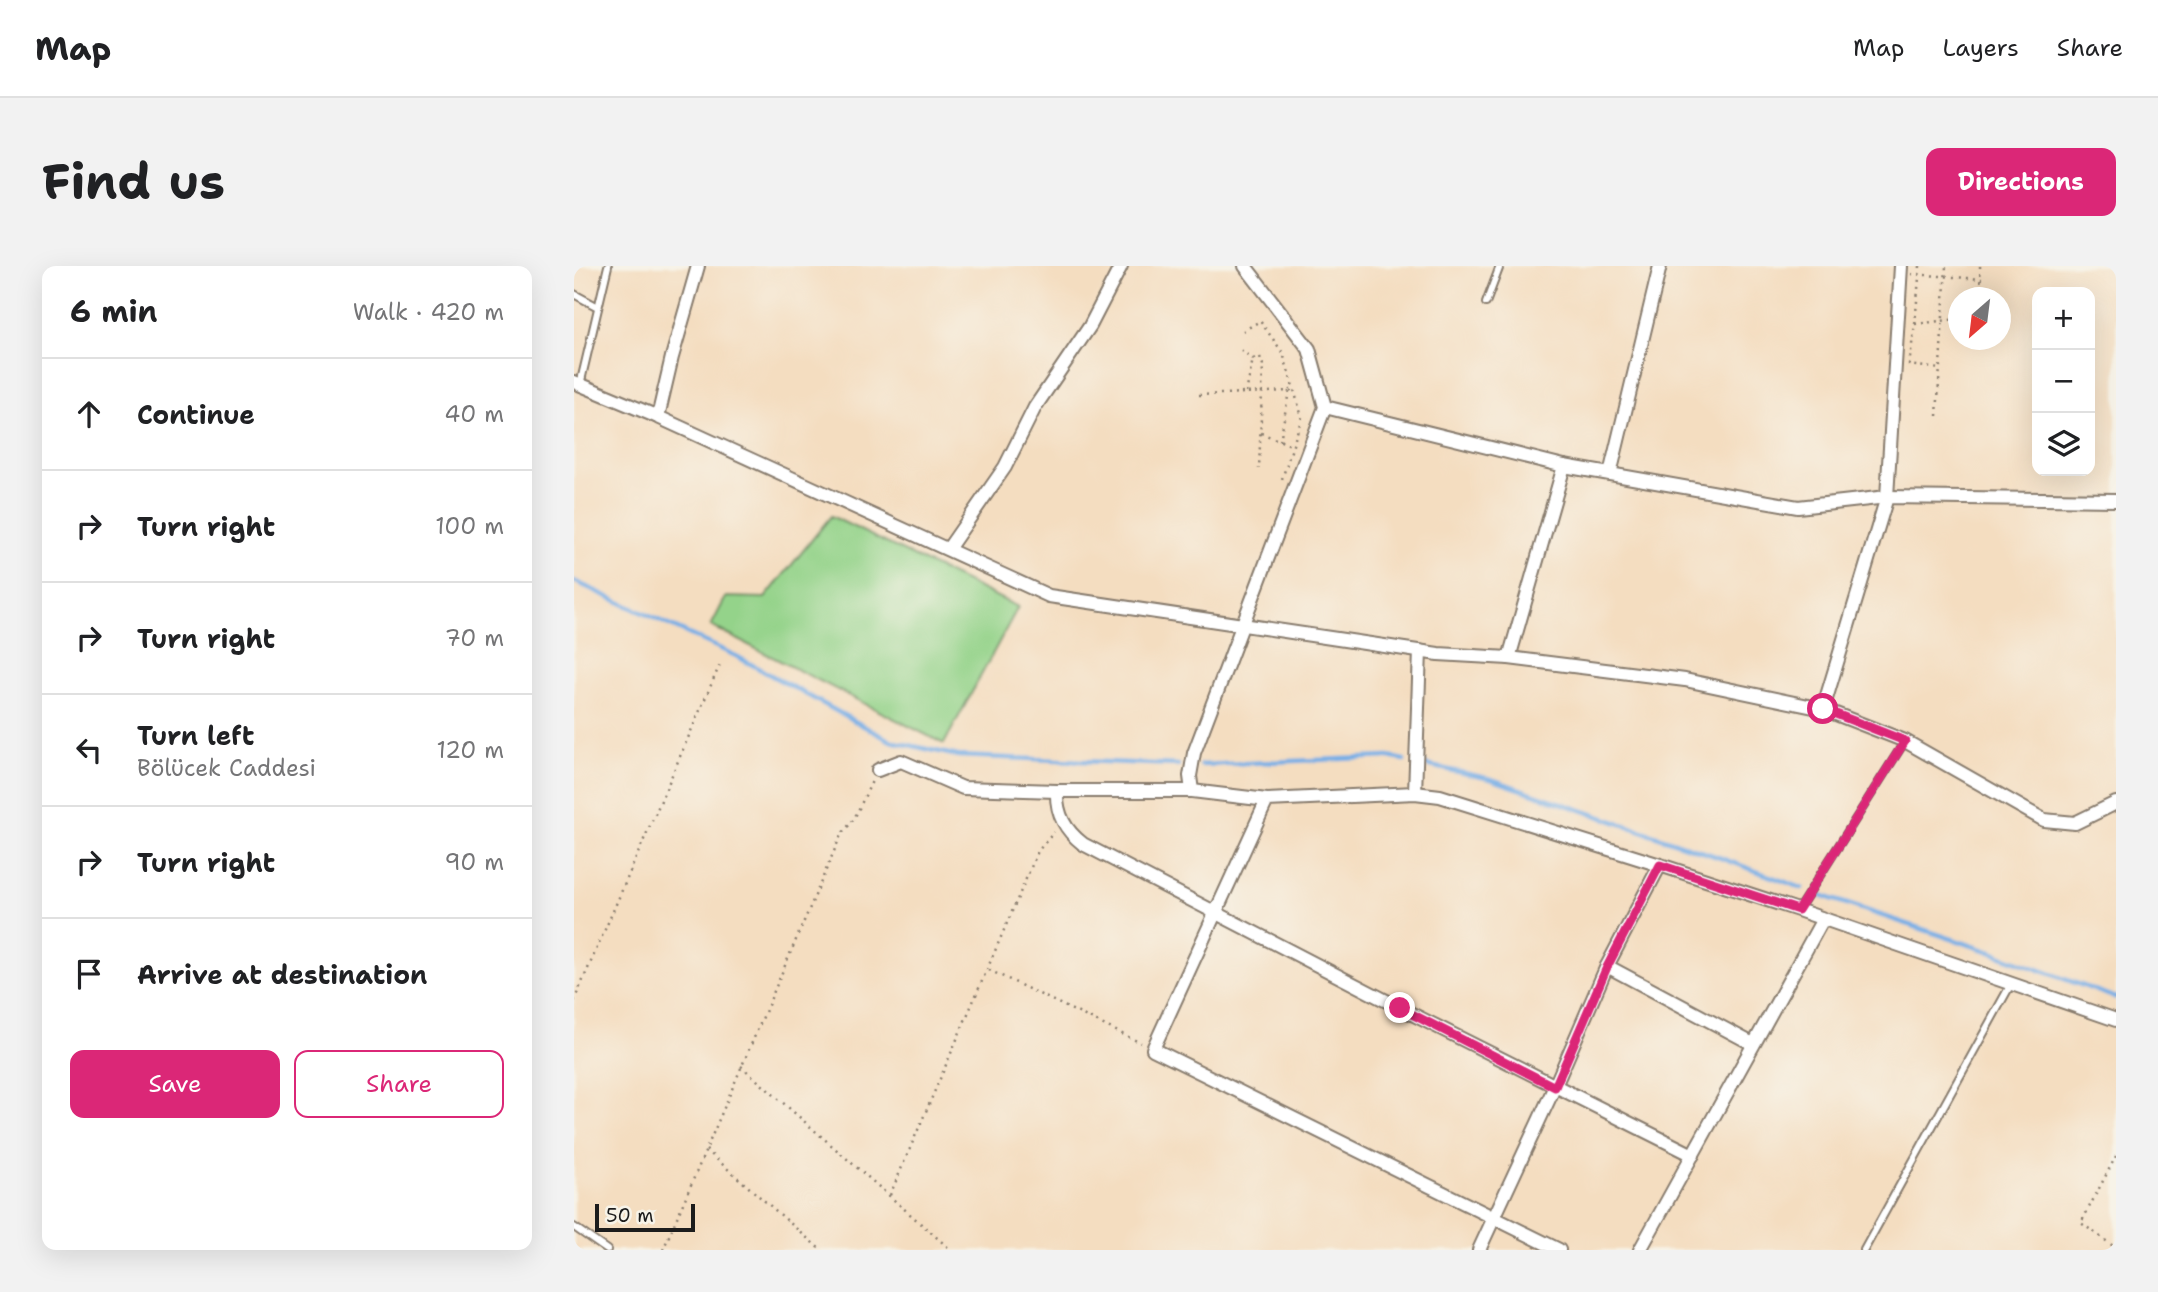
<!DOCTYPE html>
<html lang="en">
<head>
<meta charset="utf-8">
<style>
	body { margin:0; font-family:"Shantell Sans",sans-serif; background:#f2f2f2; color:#202124 }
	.controls { position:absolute; right:21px; top:21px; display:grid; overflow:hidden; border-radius:14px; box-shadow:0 7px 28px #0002 }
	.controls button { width:63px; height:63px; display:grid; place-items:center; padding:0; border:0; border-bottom:2px solid #e0e0e0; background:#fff; color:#202124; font:35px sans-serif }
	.compass { position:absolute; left:1374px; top:21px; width:63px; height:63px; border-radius:50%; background:#fff; box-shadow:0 7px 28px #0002; rotate:208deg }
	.scale { position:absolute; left:21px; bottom:18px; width:100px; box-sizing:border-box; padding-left:7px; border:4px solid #1c1c1c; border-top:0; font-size:19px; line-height:24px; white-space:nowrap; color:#1c1c1c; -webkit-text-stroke:5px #f7f3e8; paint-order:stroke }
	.stop { position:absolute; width:21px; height:21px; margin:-16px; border:5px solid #db2777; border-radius:50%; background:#fff }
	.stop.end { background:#db2777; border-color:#fff; box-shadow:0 2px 7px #0008 }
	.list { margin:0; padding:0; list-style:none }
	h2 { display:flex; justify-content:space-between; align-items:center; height:91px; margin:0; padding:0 28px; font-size:30px }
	h2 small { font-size:23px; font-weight:400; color:#757577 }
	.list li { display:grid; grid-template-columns:46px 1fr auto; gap:21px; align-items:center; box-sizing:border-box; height:112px; padding:0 28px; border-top:2px solid #e0e0e0 }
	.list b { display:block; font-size:26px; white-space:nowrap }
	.list p { margin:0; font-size:23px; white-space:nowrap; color:#757577 }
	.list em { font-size:23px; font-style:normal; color:#757577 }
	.actions { display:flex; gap:14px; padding:21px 28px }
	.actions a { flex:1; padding:16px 0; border:2px solid #db2777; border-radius:14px; text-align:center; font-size:24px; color:#db2777 }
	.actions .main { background:#db2777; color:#fff }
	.icon { flex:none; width:38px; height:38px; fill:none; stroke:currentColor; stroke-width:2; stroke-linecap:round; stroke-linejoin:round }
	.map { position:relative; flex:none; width:1542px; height:984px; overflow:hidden; border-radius:14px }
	header { display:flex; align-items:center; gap:42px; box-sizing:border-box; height:98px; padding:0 35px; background:#fff; border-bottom:2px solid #e0e0e0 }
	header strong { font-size:33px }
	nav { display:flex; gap:38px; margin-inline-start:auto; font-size:24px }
	.intro { display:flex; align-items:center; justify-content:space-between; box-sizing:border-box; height:168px; padding:0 42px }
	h1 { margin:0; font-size:49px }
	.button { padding:18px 32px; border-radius:14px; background:#db2777; color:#fff; font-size:24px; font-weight:700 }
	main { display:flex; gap:42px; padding:0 42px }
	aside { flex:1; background:#fff; border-radius:14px; box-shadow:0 7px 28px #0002 }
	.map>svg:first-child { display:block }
	.green { fill:#94d38a; stroke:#587853; stroke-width:2 }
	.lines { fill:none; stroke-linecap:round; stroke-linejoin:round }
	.stream { stroke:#77aee6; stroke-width:4.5 }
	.lane-casing { stroke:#887c6e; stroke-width:10 }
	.street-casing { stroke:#887c6e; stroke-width:16 }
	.path { stroke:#887c6e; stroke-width:2.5; stroke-dasharray:2 5; stroke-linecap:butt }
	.lane { stroke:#fff; stroke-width:6 }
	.street { stroke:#fff; stroke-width:12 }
	.route { stroke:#db2777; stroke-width:9 }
</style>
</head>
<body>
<header>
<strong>Map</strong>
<nav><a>Map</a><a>Layers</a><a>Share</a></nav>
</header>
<div class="intro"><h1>Find us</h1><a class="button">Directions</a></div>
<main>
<aside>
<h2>6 min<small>Walk · 420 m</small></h2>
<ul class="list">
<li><svg class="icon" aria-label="ahead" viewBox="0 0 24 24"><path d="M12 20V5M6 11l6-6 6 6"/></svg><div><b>Continue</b></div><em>40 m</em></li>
<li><svg class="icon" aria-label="right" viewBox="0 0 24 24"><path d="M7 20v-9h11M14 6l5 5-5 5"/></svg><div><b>Turn right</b></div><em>100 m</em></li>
<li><svg class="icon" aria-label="right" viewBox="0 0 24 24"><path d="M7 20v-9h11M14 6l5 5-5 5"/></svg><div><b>Turn right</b></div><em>70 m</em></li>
<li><svg class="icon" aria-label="left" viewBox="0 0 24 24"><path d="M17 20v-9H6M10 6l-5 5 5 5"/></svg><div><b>Turn left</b><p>Bölücek Caddesi</p></div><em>120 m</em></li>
<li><svg class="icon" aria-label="right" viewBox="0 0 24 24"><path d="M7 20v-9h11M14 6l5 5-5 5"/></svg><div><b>Turn right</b></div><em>90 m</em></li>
<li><svg class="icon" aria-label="arrive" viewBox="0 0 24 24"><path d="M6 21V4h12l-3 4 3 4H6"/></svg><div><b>Arrive at destination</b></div></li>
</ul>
<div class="actions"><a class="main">Save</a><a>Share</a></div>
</aside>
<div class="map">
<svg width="1542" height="984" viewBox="0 0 1542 984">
	<rect width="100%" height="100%" fill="#f7f3e8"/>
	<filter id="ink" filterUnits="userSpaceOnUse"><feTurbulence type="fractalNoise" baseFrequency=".0143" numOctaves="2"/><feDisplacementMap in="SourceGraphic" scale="14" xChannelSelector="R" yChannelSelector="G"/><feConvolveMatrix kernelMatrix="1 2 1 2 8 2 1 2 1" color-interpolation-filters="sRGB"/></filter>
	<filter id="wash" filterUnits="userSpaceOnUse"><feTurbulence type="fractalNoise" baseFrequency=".00686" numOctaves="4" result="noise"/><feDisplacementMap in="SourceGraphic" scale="28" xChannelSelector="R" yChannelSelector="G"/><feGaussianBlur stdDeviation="1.57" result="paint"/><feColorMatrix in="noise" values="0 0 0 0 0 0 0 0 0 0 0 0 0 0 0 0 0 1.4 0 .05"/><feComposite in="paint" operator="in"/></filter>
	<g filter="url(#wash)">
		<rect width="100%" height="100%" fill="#f4ddc0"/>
		<path class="green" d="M 257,250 L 444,341 L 370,478 L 137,360 L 152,331 L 191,332 Z"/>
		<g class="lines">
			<g class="stream">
				<path d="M 0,315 L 162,390 L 317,475 L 384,490 L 604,499"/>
				<path d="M 627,499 L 814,491 L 830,494"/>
				<path d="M 852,499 L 917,513 L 1147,592 L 1228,622"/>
				<path d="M 1243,628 L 1420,687 L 1542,732"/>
			</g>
		</g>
	</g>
	<g filter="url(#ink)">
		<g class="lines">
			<g class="lane-casing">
				<g id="lane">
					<path d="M 0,28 L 24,41"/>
					<path d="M 912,37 L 926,0"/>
					<path d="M 6,119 L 34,0"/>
					<path d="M 1224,644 L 1331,475"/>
					<path d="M 0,961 L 33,984"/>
					<path d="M 1290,984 L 1437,718"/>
				</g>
			</g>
			<g class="street-casing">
				<g id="street">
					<path d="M 0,116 L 84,151 L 475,330 L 864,388 L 935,392 L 1111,414 L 1249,443 L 1331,475 L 1470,554 L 1501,557 L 1542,537"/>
					<path d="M 751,141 L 990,200 L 1224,241 L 1313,231 L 1542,234"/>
					<path d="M 84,151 L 98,91 L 124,0"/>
					<path d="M 1036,208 L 1086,0"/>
					<path d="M 374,283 L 431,201 L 461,141 L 516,60 L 547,0"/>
					<path d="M 935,392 L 990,200"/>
					<path d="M 1249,443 L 1313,231 L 1327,0"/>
					<path d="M 304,504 L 327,495 L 389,522 L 483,525 L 618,525 L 693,534"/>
					<path d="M 483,525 C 482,548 491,564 509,578 L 826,742 L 1119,889"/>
					<path d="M 618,525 L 616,510 L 620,487 L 751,141 L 735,83 L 671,0"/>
					<path d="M 841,527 L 846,385"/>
					<path d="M 1033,700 L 1179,778"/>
					<path d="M 905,984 L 981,820 L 1033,700 L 1086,599"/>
					<path d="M 985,984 L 579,783 L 693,534 L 841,527 L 866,530 L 1086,599 L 1224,644 L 1542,754"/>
					<path d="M 1066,984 L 1249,653"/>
				</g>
			</g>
			<g class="path">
				<path d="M 1346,0 L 1341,58 L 1335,99 L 1366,103"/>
				<path d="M 1406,0 L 1407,32"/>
				<path d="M 1337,8 L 1408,13"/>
				<path d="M 1341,58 L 1384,53"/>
				<path d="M 669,65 L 686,55 L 709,87 L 728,151 L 707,216"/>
				<path d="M 667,84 L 679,93"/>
				<path d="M 672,127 L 679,93 L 686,91 L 689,99 L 685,203"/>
				<path d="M 625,129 L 715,125 L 721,122"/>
				<path d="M 1363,150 L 1372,0"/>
				<path d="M 687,167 L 719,180"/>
				<path d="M 706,175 L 715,125"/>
				<path d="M 415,704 L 567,777"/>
				<path d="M 0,735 L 147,396"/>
				<path d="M 167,800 L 377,984"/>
				<path d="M 132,884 L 247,984"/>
				<path d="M 1542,890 L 1507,957 L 1542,982"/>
				<path d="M 316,929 L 464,585 L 480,566"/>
				<path d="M 89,984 L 267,569 L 280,553 L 298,515"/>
			</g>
			<use href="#lane" class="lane"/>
			<use href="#street" class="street"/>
		</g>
	</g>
	<g class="lines" filter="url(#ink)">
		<path class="route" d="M 826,742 L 981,821 L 1033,701 L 1086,599 L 1224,644 L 1331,475 L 1249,443"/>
	</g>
</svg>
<div class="controls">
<button>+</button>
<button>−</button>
<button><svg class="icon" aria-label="layers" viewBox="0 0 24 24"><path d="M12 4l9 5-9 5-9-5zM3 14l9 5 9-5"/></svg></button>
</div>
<svg class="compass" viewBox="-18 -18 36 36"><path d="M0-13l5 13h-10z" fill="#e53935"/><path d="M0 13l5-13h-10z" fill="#757577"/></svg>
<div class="scale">50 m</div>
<div class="stop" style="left:1249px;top:443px"></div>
<div class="stop end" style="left:826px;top:742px"></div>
</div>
</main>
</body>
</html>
